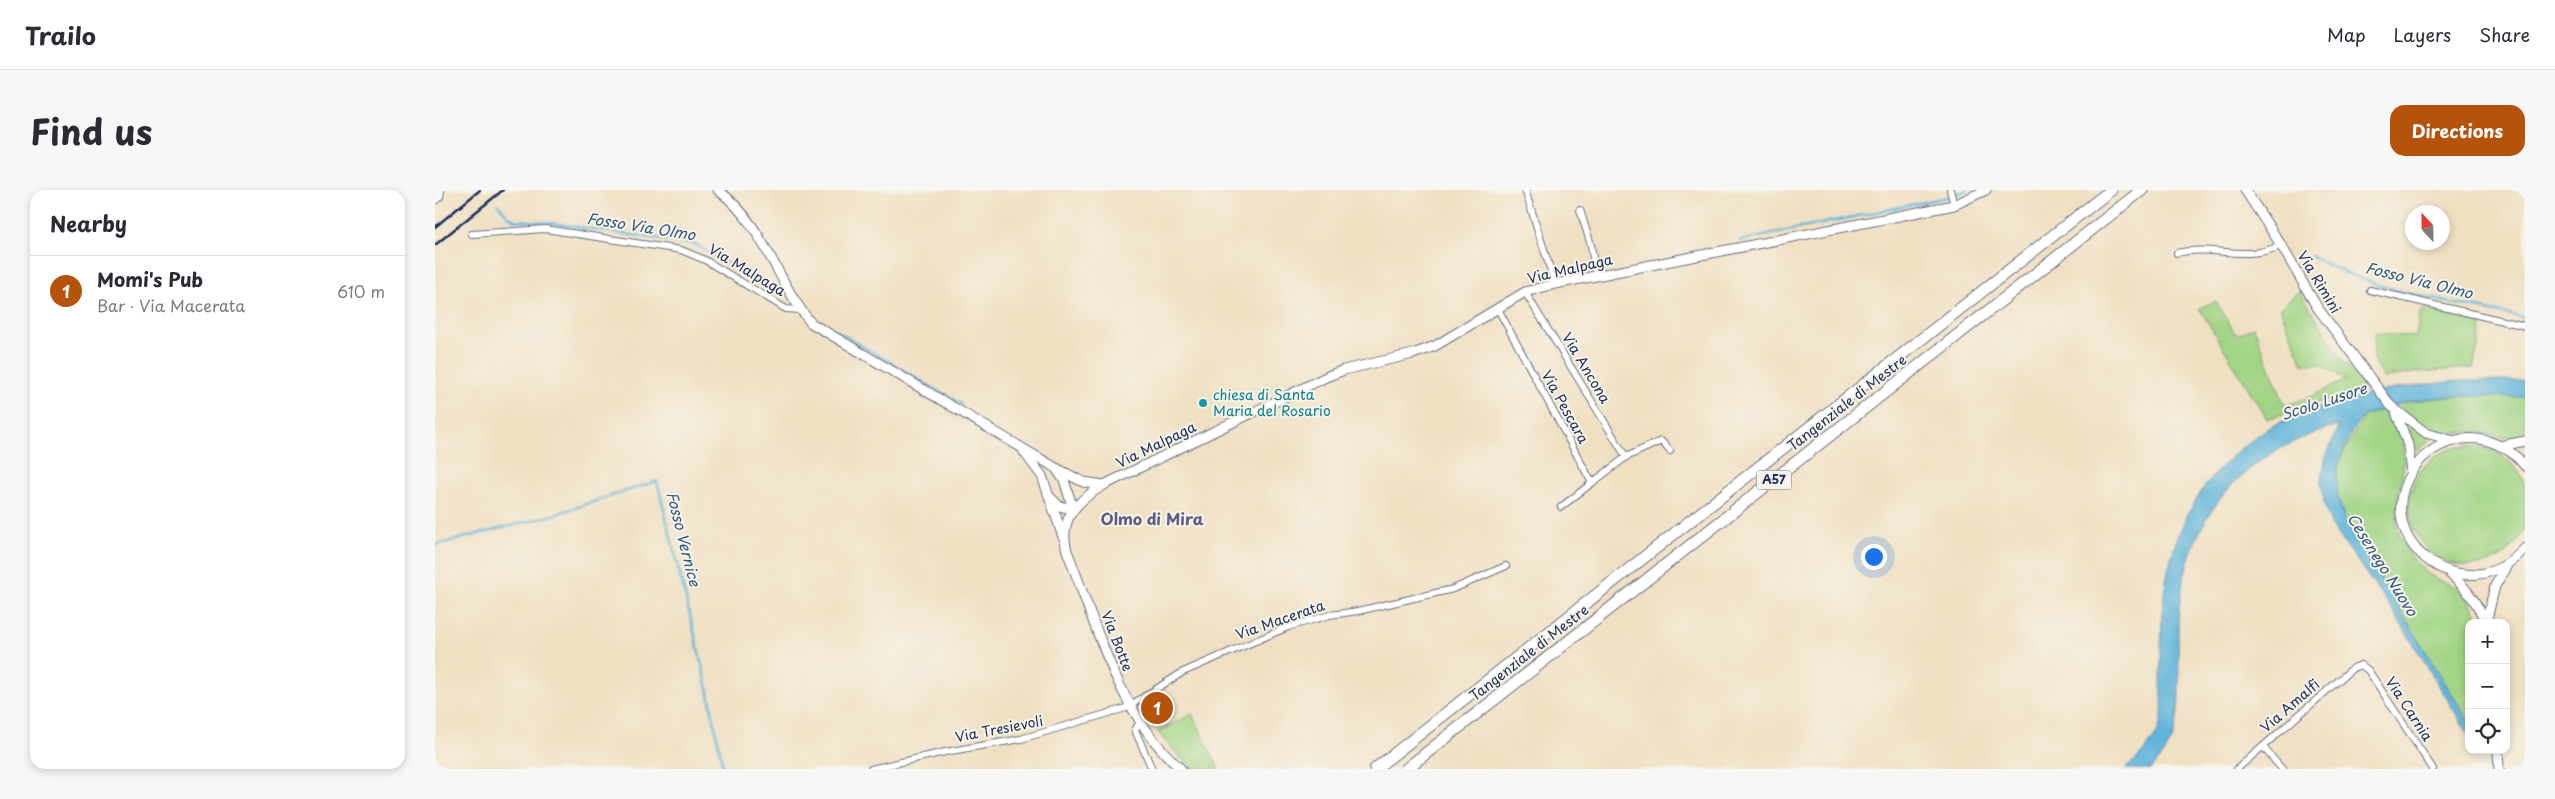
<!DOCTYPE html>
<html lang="en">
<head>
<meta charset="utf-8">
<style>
	body { margin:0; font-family:"Playpen Sans",sans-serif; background:#f7f7f7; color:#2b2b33 }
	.controls { position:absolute; right:15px; bottom:15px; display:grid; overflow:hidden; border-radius:10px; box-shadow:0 2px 8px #0003 }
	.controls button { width:45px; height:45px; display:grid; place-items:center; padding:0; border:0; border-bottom:1px solid #e1e1e2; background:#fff; color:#2b2b33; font:25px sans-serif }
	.compass { position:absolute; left:1970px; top:15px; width:45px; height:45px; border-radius:50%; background:#fff; box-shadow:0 2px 8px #0003; rotate:338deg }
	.you { position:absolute; left:1438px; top:366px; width:18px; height:18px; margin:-12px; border:4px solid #fff; border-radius:50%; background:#1a73e8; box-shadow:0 0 0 8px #1a73e833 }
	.badge { display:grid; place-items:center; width:32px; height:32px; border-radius:50%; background:#b45309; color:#fff; font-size:16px; font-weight:700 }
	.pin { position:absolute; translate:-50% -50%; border:2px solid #fff; box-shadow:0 1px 5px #0006 }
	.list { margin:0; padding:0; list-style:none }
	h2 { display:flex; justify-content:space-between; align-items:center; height:65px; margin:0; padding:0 20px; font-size:21px }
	h2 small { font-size:16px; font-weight:400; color:#7c7c81 }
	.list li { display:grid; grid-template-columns:32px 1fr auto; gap:15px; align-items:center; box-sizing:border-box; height:70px; padding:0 20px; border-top:1px solid #e1e1e2 }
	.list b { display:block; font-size:19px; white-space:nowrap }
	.list p { margin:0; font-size:16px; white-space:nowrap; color:#7c7c81 }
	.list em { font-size:16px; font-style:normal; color:#7c7c81 }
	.icon { flex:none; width:28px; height:28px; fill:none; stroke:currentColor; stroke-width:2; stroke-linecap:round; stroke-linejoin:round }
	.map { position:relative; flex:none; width:2090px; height:579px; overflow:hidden; border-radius:15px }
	header { display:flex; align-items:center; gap:30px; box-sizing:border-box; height:70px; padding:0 25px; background:#fff; border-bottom:1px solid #e1e1e2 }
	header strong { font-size:24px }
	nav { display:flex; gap:28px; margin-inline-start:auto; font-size:18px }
	.intro { display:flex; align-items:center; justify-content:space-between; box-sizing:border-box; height:120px; padding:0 30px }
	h1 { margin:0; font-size:35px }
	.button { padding:12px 22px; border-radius:15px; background:#b45309; color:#fff; font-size:18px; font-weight:700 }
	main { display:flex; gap:30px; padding:0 30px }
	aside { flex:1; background:#fff; border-radius:15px; box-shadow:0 2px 8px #0003 }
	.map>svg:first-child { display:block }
	.green { fill:#a1d484; stroke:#5e8271 }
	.water { fill:#5eb4da; stroke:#3c729c }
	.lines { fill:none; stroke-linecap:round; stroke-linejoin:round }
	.stream { stroke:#5eb4da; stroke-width:2.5 }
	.street-casing { stroke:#666d81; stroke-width:8 }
	.secondary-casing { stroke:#666d81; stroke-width:11 }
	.highway-casing { stroke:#666d81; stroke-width:13 }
	.street { stroke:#fff; stroke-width:6 }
	.secondary { stroke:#fff; stroke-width:9 }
	.highway { stroke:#fff; stroke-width:11 }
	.rail { stroke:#1b2f5e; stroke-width:2.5 }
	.culture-dot { fill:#0f9aa8; stroke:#f7f3e8; stroke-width:2 }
	.labels { text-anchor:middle; stroke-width:4; stroke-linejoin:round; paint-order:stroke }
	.shield { fill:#f7f3e8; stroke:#5d6a87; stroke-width:1 }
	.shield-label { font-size:12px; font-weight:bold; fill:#1b2f5e }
	.street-label { font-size:14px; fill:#1b2f5e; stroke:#f7f3e8 }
	.culture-label { font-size:14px; fill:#0d838f; stroke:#f7f3e8; text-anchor:start }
	.water-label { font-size:15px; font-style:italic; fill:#2f5783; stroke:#f7f3e8 }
	.quarter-label { font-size:16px; font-weight:bold; fill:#5e5d88; stroke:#f7f3e8 }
</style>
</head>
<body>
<header>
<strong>Trailo</strong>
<nav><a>Map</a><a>Layers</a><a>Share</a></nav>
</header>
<div class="intro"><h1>Find us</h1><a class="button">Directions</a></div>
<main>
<aside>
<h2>Nearby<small></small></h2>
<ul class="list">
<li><span class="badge">1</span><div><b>Momi's Pub</b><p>Bar · Via Macerata</p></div><em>610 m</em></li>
</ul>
</aside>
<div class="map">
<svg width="2090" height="579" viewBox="0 0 2090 579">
	<rect width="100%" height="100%" fill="#f7f3e8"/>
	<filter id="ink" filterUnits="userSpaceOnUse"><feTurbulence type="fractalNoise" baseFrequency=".02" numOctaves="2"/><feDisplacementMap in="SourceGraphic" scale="10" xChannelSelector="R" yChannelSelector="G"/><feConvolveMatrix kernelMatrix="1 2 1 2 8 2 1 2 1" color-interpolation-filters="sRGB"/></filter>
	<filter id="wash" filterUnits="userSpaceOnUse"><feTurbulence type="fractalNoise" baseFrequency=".0096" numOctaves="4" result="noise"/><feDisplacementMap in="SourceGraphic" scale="20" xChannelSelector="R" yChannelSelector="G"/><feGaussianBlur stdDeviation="1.12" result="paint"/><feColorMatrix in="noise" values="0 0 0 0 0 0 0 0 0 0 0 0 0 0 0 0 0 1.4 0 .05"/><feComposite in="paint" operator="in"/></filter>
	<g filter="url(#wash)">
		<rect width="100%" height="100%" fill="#f0e0c2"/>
		<g class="green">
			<path d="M 1866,99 L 1867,105 L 1908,171 L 1930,198 L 1832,229 L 1764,118 L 1781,111 L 1801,145 L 1819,137 L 1850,216 L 1879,205 L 1911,190 L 1885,174 L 1868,174 L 1845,118 Z"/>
			<path d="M 1990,119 L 2048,134 L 2038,178 L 1984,182 L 1948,188 L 1938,169 L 1940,143 L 1981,147 L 1985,122 Z"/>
			<path d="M 2034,205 L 2090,207 L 2090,246 C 2075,251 2059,245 2044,242 C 2035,241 2026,242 2017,243 C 1993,243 1976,229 1960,213 Z"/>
			<path d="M 1947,220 C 1952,226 1960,233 1964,241 C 1980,275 1952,311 1965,347 C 1972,364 1986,381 2002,389 C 2009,393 2017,394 2023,399 C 2034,407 2039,419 2045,430 L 2046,433 L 2034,433 L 2034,532 L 1911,332 L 1902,305 L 1901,286 L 1906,266 L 1929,226 Z"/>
			<path d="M 1975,238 L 1995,248 L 1995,251 L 1980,262 L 1977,261 L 1973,240 Z"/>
			<circle cx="2034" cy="316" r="60"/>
			<path d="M 757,524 L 784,579 L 756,579 L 722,542 Z"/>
		</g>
		<path class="water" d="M 2028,191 L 2090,191 L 2090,207 C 2042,207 1992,201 1947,220 C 1942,222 1934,222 1929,226 C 1920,233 1912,251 1908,262 C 1898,286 1901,308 1911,332 L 2034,532 L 2034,545 L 1960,424 L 1896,334 L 1889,314 L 1886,293 L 1890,270 L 1903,236 C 1801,263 1744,335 1743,442 C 1743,471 1748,527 1736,552 C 1731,562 1724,571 1716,579 L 1690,579 C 1704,567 1719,553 1725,535 C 1729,522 1727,507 1726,494 C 1726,471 1726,448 1727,426 C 1730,359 1757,296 1810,255 C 1820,248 1830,239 1841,234 C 1899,208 1965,195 2028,191 Z"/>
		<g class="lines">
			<g class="stream">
				<path d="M 63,14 L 73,26 L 80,30 L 109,32 L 260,54 L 339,102"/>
				<path d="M 1305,51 L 1512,7 L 1532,0"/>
				<path d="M 1876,66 C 1940,103 2019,112 2090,128"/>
				<path d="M 395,137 L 526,214"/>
				<path d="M 0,355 L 115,326 L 222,291 L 273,499 L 288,579"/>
			</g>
		</g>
	</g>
	<g filter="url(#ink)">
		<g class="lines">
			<g class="street-casing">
				<g id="street">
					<path d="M 1090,0 L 1120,94"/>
					<path d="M 1515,0 L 1519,15"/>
					<path d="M 0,11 L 5,7 L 6,0"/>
					<path d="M 1145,20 L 1156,55 L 1161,86"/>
					<path d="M 37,44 L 110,39 L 246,60 L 270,70 L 351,119 L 365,120"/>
					<path d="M 1742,63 C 1777,54 1812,73 1846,55"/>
					<path d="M 1935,100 L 2090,136"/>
					<path d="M 1090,102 L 1191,267 L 1226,251 L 1235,261"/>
					<path d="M 1063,119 L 1157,293 L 1126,317"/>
					<path d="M 1157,293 L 1191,267"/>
					<path d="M 705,532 L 700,540 L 717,579"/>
					<path d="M 1828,557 L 1847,579"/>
					<path d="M 436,579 L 510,562 L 586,549 L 691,518 L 748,482 L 853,437 L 895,425 L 923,421 L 1018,399 L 1071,376"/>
					<path d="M 1802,579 L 1918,478 L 1926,475 L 1933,480 L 1998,579"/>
				</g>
			</g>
			<g class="secondary-casing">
				<g id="secondary">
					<path d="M 283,0 C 329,34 341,91 376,133 L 621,278 L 648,292 L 669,295"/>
					<path d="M 1810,0 L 1846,55 L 1882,117 L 1956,216 L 1991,243 L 2019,251"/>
					<path d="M 1961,222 L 1973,255 L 1976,283"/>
					<path d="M 2065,256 L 2090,251"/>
					<path d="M 589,262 L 607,286 L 628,347"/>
					<path d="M 2090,276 C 2075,257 2051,246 2027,249 C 2008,252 1990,262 1979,278 C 1929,350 2031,426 2090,358"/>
					<path d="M 622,280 L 629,290 L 638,319"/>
					<path d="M 615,307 L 624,316 L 638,319"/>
					<path d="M 2015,384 C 2033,399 2041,412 2051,433"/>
					<path d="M 2051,433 L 2060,396 L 2072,375"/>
					<path d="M 2063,560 L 2064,579"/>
					<path d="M 746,579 C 683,524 662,436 632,361 C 623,328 643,310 669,295 L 893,186 L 909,180 L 978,164 L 1000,156 L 1090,102 L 1120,94 L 1504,18 L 1519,15 L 1551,0"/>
				</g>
			</g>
			<g class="highway-casing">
				<g id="highway">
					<path d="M 940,579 L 1676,0"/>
					<path d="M 971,579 L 1707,0"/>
				</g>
			</g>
			<use href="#street" class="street"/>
			<use href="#secondary" class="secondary"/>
			<use href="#highway" class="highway"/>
			<g class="rail">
				<path d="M 0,37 L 45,0"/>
				<path d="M 0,55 L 68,0"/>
			</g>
		</g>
	</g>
	<circle class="culture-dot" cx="768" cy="213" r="5"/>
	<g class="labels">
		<rect class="shield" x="1321.5" y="280.5" width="35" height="19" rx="4"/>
		<g class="shield-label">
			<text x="1339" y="294">A57</text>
		</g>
		<g class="street-label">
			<text transform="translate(1135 79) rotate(-13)" y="5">Via Malpaga</text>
			<text transform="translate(312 80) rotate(31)" y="5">Via Malpaga</text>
			<text transform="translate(1884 92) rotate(59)" y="5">Via Rimini</text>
			<text transform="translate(1151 178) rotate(59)" y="5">Via Ancona</text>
			<text transform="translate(1412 213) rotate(-38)" y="5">Tangenziale di Mestre</text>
			<text transform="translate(1130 217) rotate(61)" y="5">Via Pescara</text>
			<text transform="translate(721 255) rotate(-26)" y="5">Via Malpaga</text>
			<text transform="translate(845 430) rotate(-19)" y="5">Via Macerata</text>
			<text transform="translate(682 451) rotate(69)" y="5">Via Botte</text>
			<text transform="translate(1094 463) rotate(-38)" y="5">Tangenziale di Mestre</text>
			<text transform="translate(1855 516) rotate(-41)" y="5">Via Amalfi</text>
			<text transform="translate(1974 519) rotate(57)" y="5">Via Carnia</text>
			<text transform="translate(564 539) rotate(-11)" y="5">Via Tresievoli</text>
		</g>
		<g class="culture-label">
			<text x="778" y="210">chiesa di Santa<tspan x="778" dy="16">Maria del Rosario</tspan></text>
		</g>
		<g class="water-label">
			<text transform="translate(206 37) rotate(9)" y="5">Fosso Via Olmo</text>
			<text transform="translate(1984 91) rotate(14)" y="5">Fosso Via Olmo</text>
			<text transform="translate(1889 212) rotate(-18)" y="5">Scolo Lusore</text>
			<text transform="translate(248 349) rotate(76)" y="5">Fosso Vernice</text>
			<text transform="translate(1947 375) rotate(58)" y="5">Cesenego Nuovo</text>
		</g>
		<g class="quarter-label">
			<text x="717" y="335">Olmo di Mira</text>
		</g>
	</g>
</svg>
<div class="controls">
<button>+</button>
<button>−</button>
<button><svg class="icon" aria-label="locate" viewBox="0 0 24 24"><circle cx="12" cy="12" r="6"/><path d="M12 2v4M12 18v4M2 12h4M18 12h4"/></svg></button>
</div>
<svg class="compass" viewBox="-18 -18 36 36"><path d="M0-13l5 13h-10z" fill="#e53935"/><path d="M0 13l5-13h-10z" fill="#7c7c81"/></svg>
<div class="you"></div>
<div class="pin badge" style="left:722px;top:518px">1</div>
</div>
</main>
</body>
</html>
